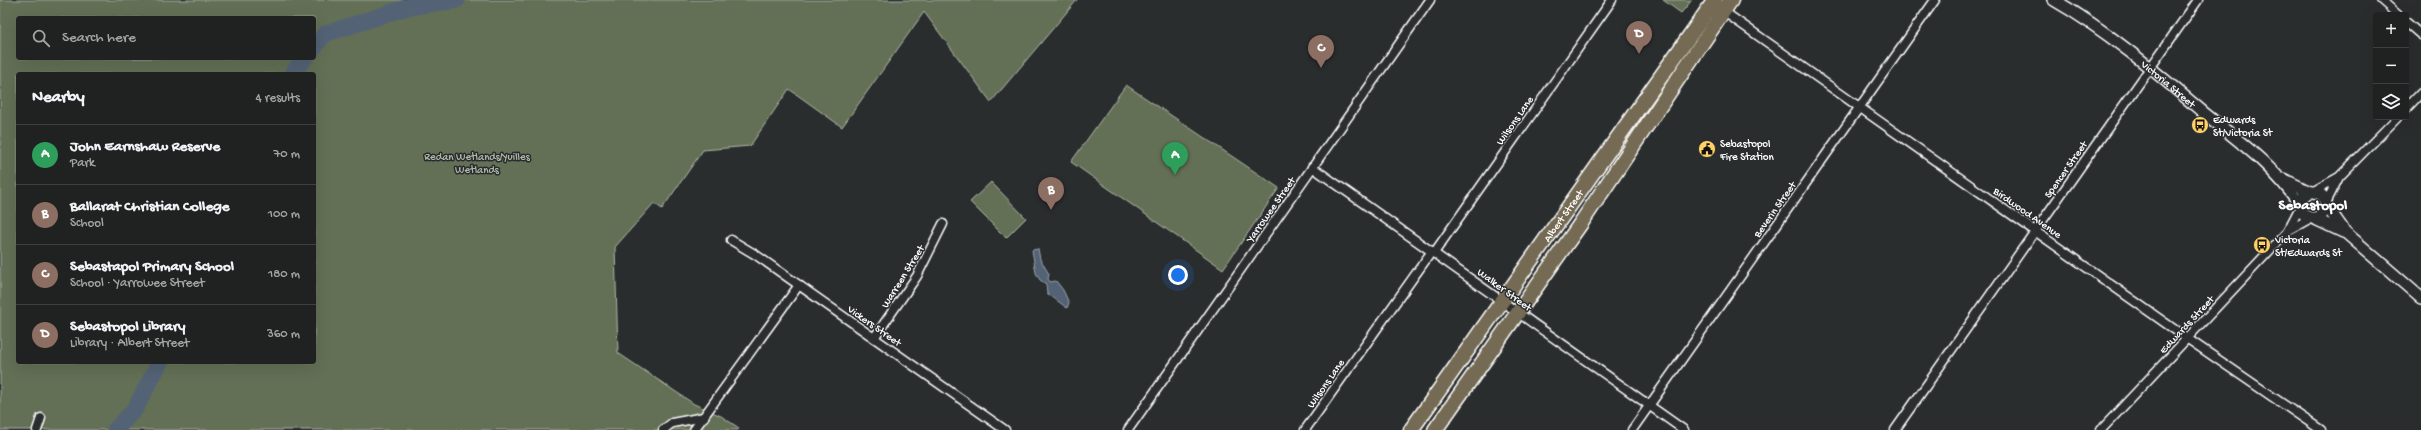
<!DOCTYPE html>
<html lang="en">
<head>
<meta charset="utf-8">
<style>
	body { margin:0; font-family:"Gochi Hand",sans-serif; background:#2d2f2f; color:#f1f3f6 }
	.controls { position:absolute; right:12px; top:12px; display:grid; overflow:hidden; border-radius:4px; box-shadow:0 4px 16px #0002 }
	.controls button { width:36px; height:36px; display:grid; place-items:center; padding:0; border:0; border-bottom:1px solid #3d3f40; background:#202222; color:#f1f3f6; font:20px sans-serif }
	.you { position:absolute; left:1178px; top:275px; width:14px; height:14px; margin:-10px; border:3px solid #fff; border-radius:50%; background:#1a73e8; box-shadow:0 0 0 6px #1a73e833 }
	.badge { display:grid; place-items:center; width:26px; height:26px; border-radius:50%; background:#b45309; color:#fff; font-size:13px; font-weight:700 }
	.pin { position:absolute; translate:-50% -33px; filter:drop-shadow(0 1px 2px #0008) }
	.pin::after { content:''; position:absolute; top:21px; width:14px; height:12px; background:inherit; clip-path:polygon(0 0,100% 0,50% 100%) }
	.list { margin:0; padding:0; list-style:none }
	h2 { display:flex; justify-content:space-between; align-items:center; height:52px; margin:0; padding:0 16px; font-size:17px }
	h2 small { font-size:13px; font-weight:400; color:#a2a4a5 }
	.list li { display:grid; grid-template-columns:26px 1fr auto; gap:12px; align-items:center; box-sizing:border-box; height:60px; padding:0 16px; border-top:1px solid #3d3f40 }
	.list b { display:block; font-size:15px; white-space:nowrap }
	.list p { margin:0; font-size:13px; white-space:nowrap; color:#a2a4a5 }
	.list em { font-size:13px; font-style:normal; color:#a2a4a5 }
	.icon { flex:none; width:22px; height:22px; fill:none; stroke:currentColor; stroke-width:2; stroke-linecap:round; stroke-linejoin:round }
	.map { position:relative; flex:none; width:2421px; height:430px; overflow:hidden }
	.search { position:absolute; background:#202222; box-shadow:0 4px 16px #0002; left:16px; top:16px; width:300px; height:44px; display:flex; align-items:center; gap:10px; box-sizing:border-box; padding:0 14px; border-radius:4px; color:#a2a4a5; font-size:15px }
	.panel { position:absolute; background:#202222; box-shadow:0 4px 16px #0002; left:16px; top:72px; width:300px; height:292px; border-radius:4px }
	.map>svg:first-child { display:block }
	.green { fill:#646f56; stroke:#b2b7aa; fill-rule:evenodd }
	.water { fill:#526474; stroke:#97a2ac }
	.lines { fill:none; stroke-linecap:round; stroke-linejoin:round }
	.river { stroke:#526474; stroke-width:17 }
	.street-casing { stroke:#fff; stroke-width:11 }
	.secondary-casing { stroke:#fff; stroke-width:14 }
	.highway-casing { stroke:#fff; stroke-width:17 }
	.street { stroke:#2a2d2e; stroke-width:8 }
	.secondary { stroke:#2a2d2e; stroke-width:11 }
	.highway { stroke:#746b52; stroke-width:14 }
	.labels { text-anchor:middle; stroke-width:3; stroke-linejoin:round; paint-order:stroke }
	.street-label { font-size:11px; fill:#fff; stroke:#2a2d2e }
	.poi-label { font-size:11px; fill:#fff; stroke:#2a2d2e; text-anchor:start }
	.park-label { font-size:11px; fill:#b2b7aa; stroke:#2a2d2e }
	.district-label { font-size:15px; font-weight:bold; fill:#fff; stroke:#2a2d2e }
</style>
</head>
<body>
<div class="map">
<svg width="2421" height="430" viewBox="0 0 2421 430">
	<rect width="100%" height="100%" fill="#2a2d2e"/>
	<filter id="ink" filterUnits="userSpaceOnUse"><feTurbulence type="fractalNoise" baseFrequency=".025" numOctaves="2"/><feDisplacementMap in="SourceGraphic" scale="8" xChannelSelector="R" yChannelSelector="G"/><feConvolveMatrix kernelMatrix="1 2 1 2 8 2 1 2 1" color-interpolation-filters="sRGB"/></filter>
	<g filter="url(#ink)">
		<g class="green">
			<path d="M 0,0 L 1077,0 L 991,102 L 924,12 L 842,127 L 789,89 L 750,146 L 703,150 L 662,209 L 654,203 L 615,247 L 618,353 L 694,404 L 721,416 L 739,428 L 738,430 L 0,430 ZM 18,18 L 314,18 L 314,58 L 18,58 ZM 18,74 L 314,74 L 314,362 L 18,362 Z"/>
			<path d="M 1663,0 L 1692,0 L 1681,13 Z"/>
			<path d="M 1126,85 L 1279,188 L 1223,269 L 1071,162 Z"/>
			<path d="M 991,182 L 1026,218 L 1006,238 L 970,202 Z"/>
		</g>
		<path class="water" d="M 1038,249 L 1040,259 L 1049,274 L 1048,279 L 1050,282 L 1056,281 L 1063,290 L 1069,303 L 1067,308 L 1047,293 L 1046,284 L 1040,280 L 1036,273 L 1032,250 Z"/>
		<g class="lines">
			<g class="river">
				<path d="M 314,47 L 325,34 L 408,7 L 457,0"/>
				<path d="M 292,74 L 305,58"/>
				<path d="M 115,430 L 135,409 L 160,362"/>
			</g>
			<g class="street-casing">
				<g id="street">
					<path d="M 2381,0 L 2398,15"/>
					<path d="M 1723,11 L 2188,339 L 2321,430"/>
					<path d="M 2406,22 L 2421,35"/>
					<path d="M 2406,109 L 2421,93"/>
					<path d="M 1312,167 L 1684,430"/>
					<path d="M 2312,192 L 2339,177 L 2398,117"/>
					<path d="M 2326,203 L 2338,179"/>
					<path d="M 2291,229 L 2311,218"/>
					<path d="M 731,240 L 756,255 L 1005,430"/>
					<path d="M 1434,253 L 1612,0"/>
					<path d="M 874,338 L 917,276 L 943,224"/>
					<path d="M 37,430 L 41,418"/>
					<path d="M 663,430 L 672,423 L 704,417"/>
					<path d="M 694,430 L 799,285"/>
					<path d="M 1128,430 L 1430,0"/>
					<path d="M 1305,430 L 1432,251"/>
					<path d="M 1632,430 L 1935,0"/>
					<path d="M 1895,430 L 2198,0"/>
					<path d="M 2101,430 L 2287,232 L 2300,207"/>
				</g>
			</g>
			<g class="secondary-casing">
				<g id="secondary">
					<path id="s1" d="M 2054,0 C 2108,31 2157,73 2204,113 C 2240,142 2274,166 2300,205"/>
					<path d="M 2283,179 L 2310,192"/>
					<circle cx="2313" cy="205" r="13"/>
					<path d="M 2326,205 L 2345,232 L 2421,298"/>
					<path d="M 2313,218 L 2343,232"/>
				</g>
			</g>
			<g class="highway-casing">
				<g id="highway">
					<path id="s2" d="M 1411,430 L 1715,0"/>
					<path d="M 1435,430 L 1581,223 L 1731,0"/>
				</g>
			</g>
			<use href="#street" class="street"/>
			<use href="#secondary" class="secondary"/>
			<use href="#highway" class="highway"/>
		</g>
	</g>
	<defs>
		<g id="bus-disc" transform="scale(0.9)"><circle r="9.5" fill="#ffd166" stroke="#2a2d2e"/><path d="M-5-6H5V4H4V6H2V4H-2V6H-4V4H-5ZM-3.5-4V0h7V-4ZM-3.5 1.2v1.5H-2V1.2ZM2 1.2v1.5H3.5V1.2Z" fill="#111"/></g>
		<g id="civic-disc" transform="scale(0.9)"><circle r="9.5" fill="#ffd166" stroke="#2a2d2e"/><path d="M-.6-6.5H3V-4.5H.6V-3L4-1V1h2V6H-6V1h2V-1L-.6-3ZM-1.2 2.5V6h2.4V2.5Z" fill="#111"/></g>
	</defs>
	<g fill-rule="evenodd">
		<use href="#bus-disc" x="2200" y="125"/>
		<use href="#civic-disc" x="1707" y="149"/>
		<use href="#bus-disc" x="2262" y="245"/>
	</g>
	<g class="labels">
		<g class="street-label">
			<text dy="4" stroke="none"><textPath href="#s1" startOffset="142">Victoria Street</textPath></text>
			<text transform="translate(1514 120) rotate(-55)" y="4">Wilsons Lane</text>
			<text transform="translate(2065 169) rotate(-55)" y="4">Spencer Street</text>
			<text transform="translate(1270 209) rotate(-55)" y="4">Yarrowee Street</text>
			<text transform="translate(1774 209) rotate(-55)" y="4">Beverin Street</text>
			<text transform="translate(2028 212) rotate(35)" y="4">Birdwood Avenue</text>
			<text dy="4" stroke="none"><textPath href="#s2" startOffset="263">Albert Street</textPath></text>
			<text transform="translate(902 276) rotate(-58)" y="4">Warreen Street</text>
			<text transform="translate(1505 289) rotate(36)" y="4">Walker Street</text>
			<text transform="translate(2186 324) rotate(-47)" y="4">Edwards Street</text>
			<text transform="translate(875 325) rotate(35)" y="4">Vickers Street</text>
			<text transform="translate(1325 383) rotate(-55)" y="4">Wilsons Lane</text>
		</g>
		<g class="poi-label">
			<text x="2213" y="123">Edwards<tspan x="2213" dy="13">St/Victoria St</tspan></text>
			<text x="1720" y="147">Sebastopol<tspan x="1720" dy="13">Fire Station</tspan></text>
			<text x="2275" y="243">Victoria<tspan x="2275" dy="13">St/Edwards St</tspan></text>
		</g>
		<g class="park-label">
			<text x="477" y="160">Redan Wetlands/Yuilles<tspan x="477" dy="13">Wetlands</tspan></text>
		</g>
		<g class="district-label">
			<text x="2313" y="209">Sebastopol</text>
		</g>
	</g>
</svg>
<div class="controls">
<button>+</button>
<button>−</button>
<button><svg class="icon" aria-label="layers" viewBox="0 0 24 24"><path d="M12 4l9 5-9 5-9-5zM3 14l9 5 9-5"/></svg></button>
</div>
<div class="you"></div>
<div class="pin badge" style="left:1175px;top:175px;background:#2e9e5b">A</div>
<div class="pin badge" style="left:1051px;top:210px;background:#8d6e63">B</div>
<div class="pin badge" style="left:1321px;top:68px;background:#8d6e63">C</div>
<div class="pin badge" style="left:1639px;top:54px;background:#8d6e63">D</div>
<div class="search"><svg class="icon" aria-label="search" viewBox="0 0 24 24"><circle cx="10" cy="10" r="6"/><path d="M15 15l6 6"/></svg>Search here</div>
<section class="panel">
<h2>Nearby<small>4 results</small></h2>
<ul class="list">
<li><span class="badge" style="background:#2e9e5b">A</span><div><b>John Earnshaw Reserve</b><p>Park</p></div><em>70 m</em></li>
<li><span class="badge" style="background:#8d6e63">B</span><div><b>Ballarat Christian College</b><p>School</p></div><em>100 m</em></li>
<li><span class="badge" style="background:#8d6e63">C</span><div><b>Sebastapol Primary School</b><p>School · Yarrowee Street</p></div><em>180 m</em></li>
<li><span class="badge" style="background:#8d6e63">D</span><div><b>Sebastopol Library</b><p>Library · Albert Street</p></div><em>360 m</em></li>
</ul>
</section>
</div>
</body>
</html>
